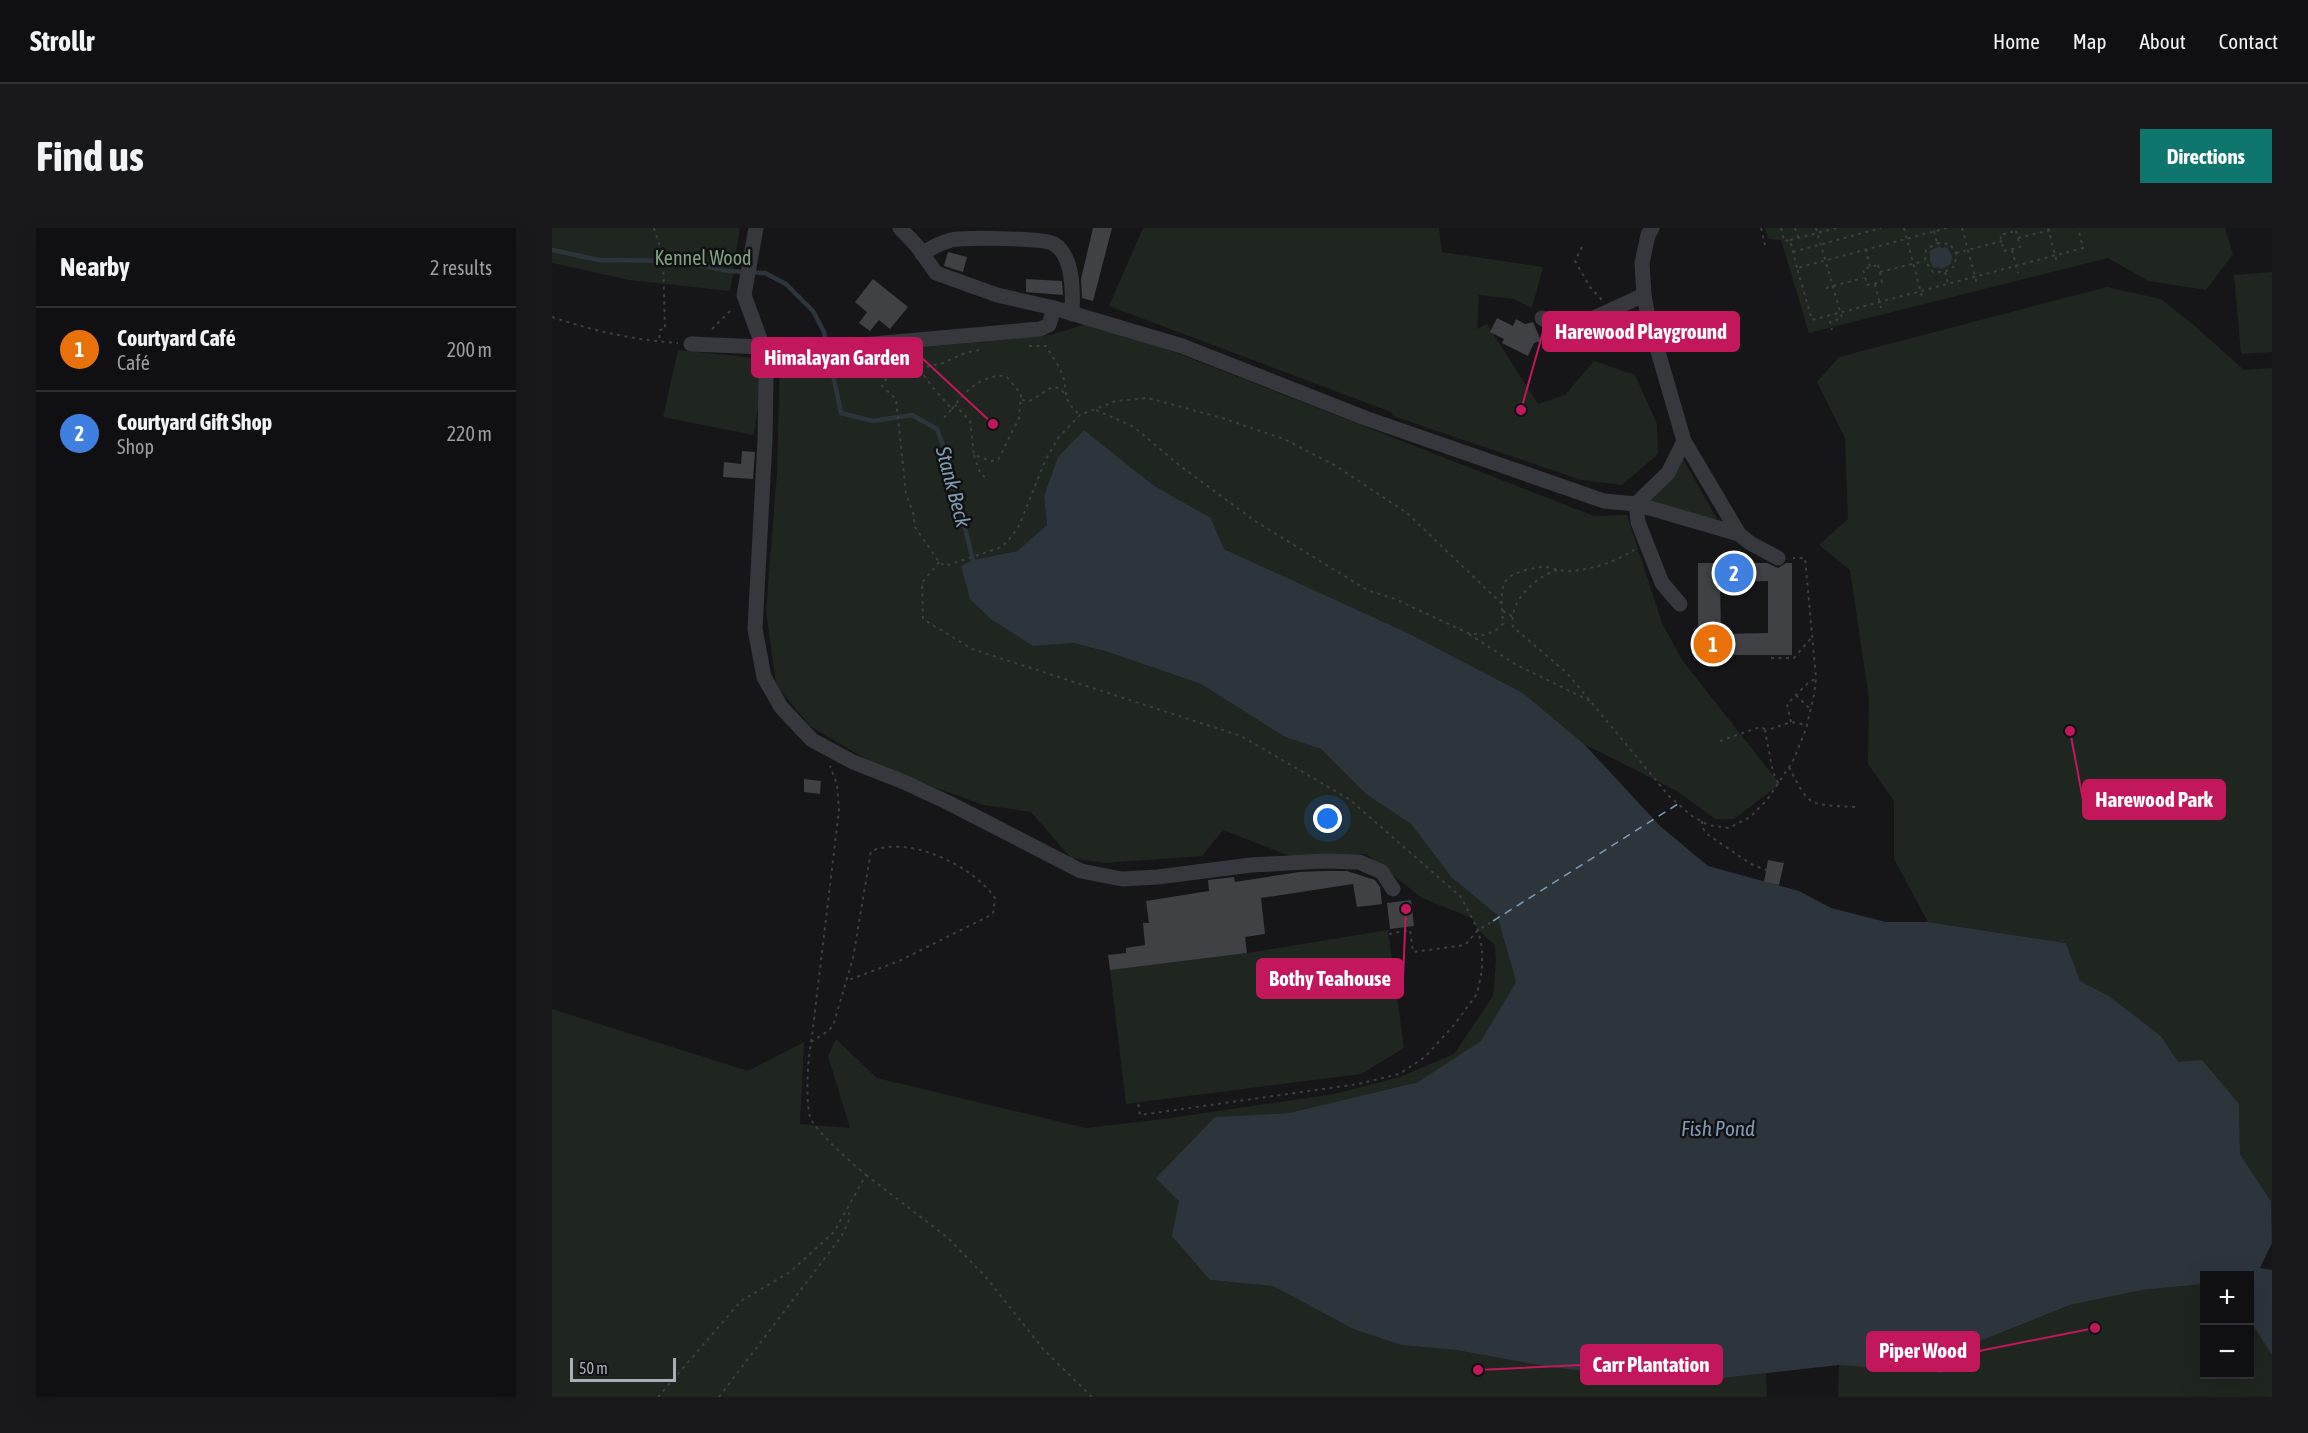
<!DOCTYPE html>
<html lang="en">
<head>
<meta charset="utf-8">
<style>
	body { margin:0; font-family:"Asap Condensed",sans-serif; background:#19191b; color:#f1f3f6 }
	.controls { position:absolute; right:18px; bottom:18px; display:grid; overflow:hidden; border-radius:0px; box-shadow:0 6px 24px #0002 }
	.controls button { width:54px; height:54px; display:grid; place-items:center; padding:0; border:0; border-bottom:2px solid #303032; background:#101012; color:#f1f3f6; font:30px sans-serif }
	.scale { position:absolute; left:18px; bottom:15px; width:106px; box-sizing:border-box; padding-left:6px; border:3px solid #a8adb8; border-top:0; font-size:16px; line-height:21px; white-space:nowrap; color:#a8adb8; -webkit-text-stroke:4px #111113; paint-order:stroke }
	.you { position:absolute; left:776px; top:591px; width:21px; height:21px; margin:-15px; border:4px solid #fff; border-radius:50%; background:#1a73e8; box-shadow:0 0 0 9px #1a73e833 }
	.badge { display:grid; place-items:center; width:39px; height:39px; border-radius:50%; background:#0f766e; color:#fff; font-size:20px; font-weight:700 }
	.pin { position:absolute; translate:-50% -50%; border:3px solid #fff; box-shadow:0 2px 6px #0006 }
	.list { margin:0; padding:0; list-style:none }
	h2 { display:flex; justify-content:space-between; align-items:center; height:78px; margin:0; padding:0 24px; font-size:26px }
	h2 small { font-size:20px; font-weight:400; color:#9c9d9f }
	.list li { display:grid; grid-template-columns:39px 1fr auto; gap:18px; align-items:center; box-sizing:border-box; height:84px; padding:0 24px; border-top:2px solid #303032 }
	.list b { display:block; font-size:22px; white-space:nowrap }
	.list p { margin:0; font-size:20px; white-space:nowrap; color:#9c9d9f }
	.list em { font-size:20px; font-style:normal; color:#9c9d9f }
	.map { position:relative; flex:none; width:1720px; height:1169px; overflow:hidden; border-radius:0px }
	header { display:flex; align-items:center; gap:36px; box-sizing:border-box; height:84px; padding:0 30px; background:#101012; border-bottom:2px solid #303032 }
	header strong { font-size:28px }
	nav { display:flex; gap:33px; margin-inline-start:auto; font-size:21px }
	.intro { display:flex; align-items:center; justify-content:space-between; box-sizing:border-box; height:144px; padding:0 36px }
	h1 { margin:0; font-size:42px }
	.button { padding:15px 27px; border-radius:0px; background:#0f766e; color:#fff; font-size:21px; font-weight:700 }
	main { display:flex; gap:36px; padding:0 36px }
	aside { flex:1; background:#101012; border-radius:0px; box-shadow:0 6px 24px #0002 }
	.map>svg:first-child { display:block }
	.green { fill:#1e261f }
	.water { fill:#2c353c }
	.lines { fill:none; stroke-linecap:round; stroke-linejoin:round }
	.stream { stroke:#2c353c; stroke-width:4.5 }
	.ferry { stroke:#7f9bb3; stroke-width:1.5; stroke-dasharray:8 6; stroke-linecap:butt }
	.building { fill:#404145; fill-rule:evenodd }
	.path { stroke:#3d3f44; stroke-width:2; stroke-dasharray:3 4.5; stroke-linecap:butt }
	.minor { stroke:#37383d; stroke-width:15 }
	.labels { text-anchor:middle; stroke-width:5; stroke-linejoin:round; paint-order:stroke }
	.park-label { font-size:20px; fill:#7fa381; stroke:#111113 }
	.water-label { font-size:21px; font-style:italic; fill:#7f9bb3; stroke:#111113 }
	.leader { fill:none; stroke:#c2185b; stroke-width:2 }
	.callout-dot { fill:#c2185b; stroke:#111113; stroke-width:2 }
	.callout { fill:#c2185b; stroke:#c2185b; stroke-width:2 }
	.callout-label { font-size:21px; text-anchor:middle; font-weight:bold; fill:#fff }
</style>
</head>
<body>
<header>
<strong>Strollr</strong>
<nav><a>Home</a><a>Map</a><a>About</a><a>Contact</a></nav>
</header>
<div class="intro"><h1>Find us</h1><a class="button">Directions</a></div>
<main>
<aside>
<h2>Nearby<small>2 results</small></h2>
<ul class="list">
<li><span class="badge" style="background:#e8710a">1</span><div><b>Courtyard Café</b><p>Café</p></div><em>200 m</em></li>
<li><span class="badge" style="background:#3f7fe0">2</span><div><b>Courtyard Gift Shop</b><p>Shop</p></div><em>220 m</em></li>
</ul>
</aside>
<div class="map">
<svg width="1720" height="1169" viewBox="0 0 1720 1169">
	<rect width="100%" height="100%" fill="#161618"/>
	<g class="green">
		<path d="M 0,0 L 188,0 L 178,63 L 77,52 L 0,35 Z"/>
		<path d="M 591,0 L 887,0 L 890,24 L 991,39 L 980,80 L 962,71 L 927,67 L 925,101 L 935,96 L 986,176 L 1013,167 L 1042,133 L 1083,147 L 1105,196 L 1106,226 L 1070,257 L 1029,252 L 841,188 L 839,184 L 557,78 Z"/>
		<path d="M 1213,0 L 1673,0 L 1681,26 L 1654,62 L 1596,53 L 1556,30 L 1257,105 L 1229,12 L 1216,11 Z"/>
		<path d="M 1720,44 L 1720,124 L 1689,126 L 1682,47 Z"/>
		<path d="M 1555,59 L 1609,71 L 1643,98 L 1692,142 L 1720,140 L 1720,991 L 1719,973 L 1688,926 L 1687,876 L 1626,834 L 1609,808 L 1557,768 L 1528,753 L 1514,715 L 1376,694 L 1342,631 L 1342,573 L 1316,536 L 1317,471 L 1298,342 L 1267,317 L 1296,291 L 1293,210 L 1265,154 L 1287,129 Z"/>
		<path d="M 543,93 L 1042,288 L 1075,287 L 1110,395 L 1130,432 L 1228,556 L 1182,591 L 1163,591 L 1125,563 L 1032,516 L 971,465 L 858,406 L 672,321 L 659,290 L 601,257 L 532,202 L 506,230 L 492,268 L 495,297 L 465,323 L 421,332 L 481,418 L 520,415 L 556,424 L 649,456 L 733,509 L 769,521 L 814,566 L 859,596 L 899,649 L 945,687 L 964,754 L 930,813 L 866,854 L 737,885 L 663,889 L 627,973 L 658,1052 L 721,1058 L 801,1101 L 849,1117 L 904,1122 L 997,1139 L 1153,1152 L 1214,1145 L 1215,1169 L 0,1169 L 0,781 L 196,843 L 252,814 L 248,896 L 298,900 L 276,828 L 284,811 L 325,850 L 534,900 L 612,891 L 782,866 L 848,849 L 902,826 L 941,768 L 944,732 L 943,717 L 926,702 L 920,690 L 870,670 L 814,626 L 738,628 L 671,602 L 650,628 L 553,635 L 519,630 L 479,584 L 432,577 L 329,540 L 258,498 L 224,457 L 214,383 L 225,244 L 228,133 L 499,107 Z"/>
		<path d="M 126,122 L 203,130 L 211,142 L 202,207 L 111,189 Z"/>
		<path d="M 1130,229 L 1165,291 L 1161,294 L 1096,272 L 1113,259 Z"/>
		<path d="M 836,702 L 852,820 L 809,846 L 574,876 L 558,742 L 695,725 Z"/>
		<path d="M 1652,1056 L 1652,1146 L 1698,1146 L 1698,1093 L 1720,1127 L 1720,1169 L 1286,1169 L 1287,1137 L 1390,1145 L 1403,1123 L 1518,1077 L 1590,1062 Z"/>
	</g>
	<g class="water">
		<path d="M 1387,18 L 1390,20 L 1395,19 L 1400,28 L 1399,36 L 1389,41 L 1387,39 L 1382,40 L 1378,34 L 1378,23 Z"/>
		<path d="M 532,202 L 601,257 L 659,290 L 672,321 L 858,406 L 971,465 L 1032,516 L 1108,598 L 1156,638 L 1247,663 L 1279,680 L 1334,694 L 1376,694 L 1514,715 L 1528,753 L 1557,768 L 1609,808 L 1626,834 L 1650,832 L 1687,876 L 1688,926 L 1719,973 L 1720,1015 L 1708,1040 L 1720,1042 L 1720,1127 L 1698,1093 L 1698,1048 L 1652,1048 L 1652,1056 L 1590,1062 L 1518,1077 L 1403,1123 L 1390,1145 L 1287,1137 L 1153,1152 L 1070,1147 L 997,1139 L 904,1122 L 849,1117 L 801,1101 L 721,1058 L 658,1052 L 620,1008 L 627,973 L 604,950 L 663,889 L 737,885 L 866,854 L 929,813 L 964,754 L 945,687 L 899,649 L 859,596 L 814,566 L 769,521 L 733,509 L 649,456 L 556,424 L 521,415 L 481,418 L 439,391 L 418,371 L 409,338 L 421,332 L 465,323 L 495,297 L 492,268 L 506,229 Z"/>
	</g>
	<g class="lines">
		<path class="stream" d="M 0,22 L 47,32 L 126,33 L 177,43 L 213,45 L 234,56 L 261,83 L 272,104 L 289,185 L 321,193 L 360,187 L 385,201 L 395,229 L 421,332"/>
		<path class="ferry" d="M 941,693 L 1126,576"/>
	</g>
	<g class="building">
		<path d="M 541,0 L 560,0 L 541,73 L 530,70 L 529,51 Z"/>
		<path d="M 396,24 L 415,29 L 411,44 L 392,38 Z"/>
		<path d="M 321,51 L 356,79 L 338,101 L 327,92 L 318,103 L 307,95 L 315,84 L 303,74 Z"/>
		<path d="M 474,51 L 510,53 L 511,67 L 474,64 Z"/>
		<path d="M 945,90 L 961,98 L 964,91 L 973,96 L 981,94 L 989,113 L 982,115 L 976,128 L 950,115 L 952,111 L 938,104 Z"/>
		<path d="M 190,223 L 203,224 L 201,251 L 171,249 L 172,234 L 189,236 Z"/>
		<path d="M 1146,335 L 1215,335 L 1226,340 L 1234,335 L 1240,335 L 1240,427 L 1146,427 ZM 1216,353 L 1216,405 L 1169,406 L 1168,354 Z"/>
		<path d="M 252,551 L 269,553 L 268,566 L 252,564 Z"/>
		<path d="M 1216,632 L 1232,635 L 1227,657 L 1212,654 Z"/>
		<path d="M 773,643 L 795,643 L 823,652 L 828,659 L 830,676 L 805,679 L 801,656 L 709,670 L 713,706 L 693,709 L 695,725 L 558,742 L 556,727 L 574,725 L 574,720 L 593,717 L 591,695 L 597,695 L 594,673 L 657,663 L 656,652 L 682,649 L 683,654 L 747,644 Z"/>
		<path d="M 859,672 L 862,698 L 838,701 L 835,675 Z"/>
	</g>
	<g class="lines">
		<g class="path">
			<path d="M 102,0 L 111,29 L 113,101 L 108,102 L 107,114"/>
			<path d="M 1209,0 L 1213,17"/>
			<path d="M 1229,0 L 1232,13 L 1238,12 L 1245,40"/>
			<path d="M 1243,0 L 1246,9"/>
			<path d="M 1264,0 L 1290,90 L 1278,94 L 1280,102"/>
			<path d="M 1352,0 L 1370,69"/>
			<path d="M 1395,0 L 1245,40 L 1260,92 L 1531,20 L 1526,0"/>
			<path d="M 1410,0 L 1425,56"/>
			<path d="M 1496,0 L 1505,35"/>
			<path d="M 1382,3 L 1385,15"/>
			<path d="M 1464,3 L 1468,19 L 1452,23 L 1448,7 Z"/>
			<path d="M 1466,10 L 1503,1"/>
			<path d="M 1238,12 L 1285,0"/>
			<path d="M 1385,15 L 1398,16 L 1404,25 L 1403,38 L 1393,44 L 1381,44 L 1373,33 L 1374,22 Z"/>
			<path d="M 1030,19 L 1023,33 L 1038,59 L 1050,72"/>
			<path d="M 1314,21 L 1318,39"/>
			<path d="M 1460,22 L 1466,45"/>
			<path d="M 1241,24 L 1329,0"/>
			<path d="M 1404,25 L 1450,13"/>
			<path d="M 1326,37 L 1330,54 L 1315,57 L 1311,41 Z"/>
			<path d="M 1328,44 L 1372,33"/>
			<path d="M 1393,44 L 1396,56"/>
			<path d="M 1323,56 L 1329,80"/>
			<path d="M 1274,60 L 1311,50"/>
			<path d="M 0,89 C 42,103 82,112 126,115"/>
			<path d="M 160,101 L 181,80"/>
			<path d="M 477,118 L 494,118 C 500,128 507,138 511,148 C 516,168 510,171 528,187"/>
			<path d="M 427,122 L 413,125 L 391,135 L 340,147 L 332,153 L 330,158 L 344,171 L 354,266 L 361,284 L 363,299 L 387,334 L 393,338 L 447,320 L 455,314 L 466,300 L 494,231 L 507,209 L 528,187 L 564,173 L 596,170 L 670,190 L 732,211 L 784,238 L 855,285 L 951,377"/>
			<path d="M 368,141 C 375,154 390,170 400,181 L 389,193"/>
			<path d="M 470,172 L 478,173 L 500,159 L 507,160 L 512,165"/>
			<path d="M 400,181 C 413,163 430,146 454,148 L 469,166 L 467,190 L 446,232 L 439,233 L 422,227 L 418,193 L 403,177"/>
			<path d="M 544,182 L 582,199 L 627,237 L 703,293 L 815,362 L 843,371 L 916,405 L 932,407 L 943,403 L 951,396 C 951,383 946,360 956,350 C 963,344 983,339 992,339 C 1000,339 1007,343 1015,343 C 1037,343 1063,334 1082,322"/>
			<path d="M 422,227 L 428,245 L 436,252"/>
			<path d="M 387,334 L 370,355 L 371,391 L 420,421 L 689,508 L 797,571 L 909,669 L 926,702 L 930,720 L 930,742 L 925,766 L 902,797 L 873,829 L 847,846 L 806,856 L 588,887 L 586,874"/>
			<path d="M 1005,342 C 983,349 956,374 961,399 L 1015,445 L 1117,568 L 1140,588 L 1156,597 L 1177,600 L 1198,589 L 1215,572 L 1241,533 L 1254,501 L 1262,467 L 1264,450 L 1253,330 L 1241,330"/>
			<path d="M 1199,353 L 1199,358"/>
			<path d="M 951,383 L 961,389"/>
			<path d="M 917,406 L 963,436 L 1038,473"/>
			<path d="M 1219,430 L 1242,430 L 1260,409"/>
			<path d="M 1244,467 L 1259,482"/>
			<path d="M 1239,494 L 1235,476 L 1257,454 L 1263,451"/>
			<path d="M 1168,513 L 1208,499 L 1213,501"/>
			<path d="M 1237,539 C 1258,581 1257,576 1303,579"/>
			<path d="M 1226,555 L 1221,544 L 1213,503 L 1239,494 L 1255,497"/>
			<path d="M 1150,593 L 1150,599 L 1155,606 L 1199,636 L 1214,642"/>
			<path d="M 837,706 L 858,702 L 861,724 L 913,717 L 926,702 L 941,693"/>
			<path d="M 259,814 L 276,803 L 281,798 L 301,730 L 319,623 C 358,607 421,638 443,670 L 441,686 L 347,733 L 294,753"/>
			<path d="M 314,947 L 395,1009 L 433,1048 L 492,1122 L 540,1169"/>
			<path d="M 106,1169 L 189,1073 L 238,1044 L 282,1004 L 314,947 C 302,937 262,902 258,889 C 253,868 256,829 260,808 L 287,582 L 285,556 L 278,538"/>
			<path d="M 167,1169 L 289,1009 L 298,990 L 296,980"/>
		</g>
		<g class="minor">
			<path d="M 204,0 L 192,67 L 211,119 L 214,149 L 213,212 L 203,401 L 212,449 L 229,479 L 260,512 L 301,534 L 352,554 L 397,575 L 529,643 L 570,651 L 606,649 L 699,637 L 773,633 L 807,634 L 830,644 L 841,661"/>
			<path d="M 348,0 L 365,18 L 384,45 L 445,67 L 502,80 L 630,118 L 813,190 L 1052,273 L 1084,276 L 1116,245 L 1132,213 L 1096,89 L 1092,67 L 1090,35 L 1096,7 L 1100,0"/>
			<path d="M 370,26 C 380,19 388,15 399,12 C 413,9 492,10 502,16 C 522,28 521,66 520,86"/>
			<path d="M 990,90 L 1011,101 L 1022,99 L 1092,67"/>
			<path d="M 139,116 L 265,121 L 488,101 L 497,97 L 502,80"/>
			<path d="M 1132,213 L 1187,306 L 1198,315 L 1226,330"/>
			<path d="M 1128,376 L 1110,355 L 1086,294 L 1084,276 L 1187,306"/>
		</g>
	</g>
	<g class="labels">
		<g class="park-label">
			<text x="151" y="37">Kennel Wood</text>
		</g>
		<g class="water-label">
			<text transform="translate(401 259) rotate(75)" y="7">Stank Beck</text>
			<text x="1166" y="908">Fish Pond</text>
		</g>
	</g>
	<path class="leader" d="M969 182L991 104M441 196L370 130M1518 503L1531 572M854 681L851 750M1543 1100L1427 1123M926 1142L1029 1137"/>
	<g class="callout-dot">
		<circle cx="969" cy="182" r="6"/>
		<circle cx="441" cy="196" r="6"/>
		<circle cx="1518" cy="503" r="6"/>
		<circle cx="854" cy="681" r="6"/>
		<circle cx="1543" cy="1100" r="6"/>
		<circle cx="926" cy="1142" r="6"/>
	</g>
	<g class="callout">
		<rect x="991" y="84" width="196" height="39" rx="6"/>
		<rect x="200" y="110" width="170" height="39" rx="6"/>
		<rect x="1531" y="552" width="142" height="39" rx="6"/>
		<rect x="705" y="731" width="146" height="39" rx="6"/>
		<rect x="1315" y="1104" width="112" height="39" rx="6"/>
		<rect x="1029" y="1117" width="141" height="39" rx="6"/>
	</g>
	<g class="callout-label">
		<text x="1089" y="111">Harewood Playground</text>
		<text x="285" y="137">Himalayan Garden</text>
		<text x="1602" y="579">Harewood Park</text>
		<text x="778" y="758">Bothy Teahouse</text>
		<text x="1371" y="1130">Piper Wood</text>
		<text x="1099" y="1144">Carr Plantation</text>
	</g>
</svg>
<div class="controls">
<button>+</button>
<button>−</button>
</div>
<div class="scale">50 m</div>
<div class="you"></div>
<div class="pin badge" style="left:1161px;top:416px;background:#e8710a">1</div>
<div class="pin badge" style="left:1182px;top:345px;background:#3f7fe0">2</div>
</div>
</main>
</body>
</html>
